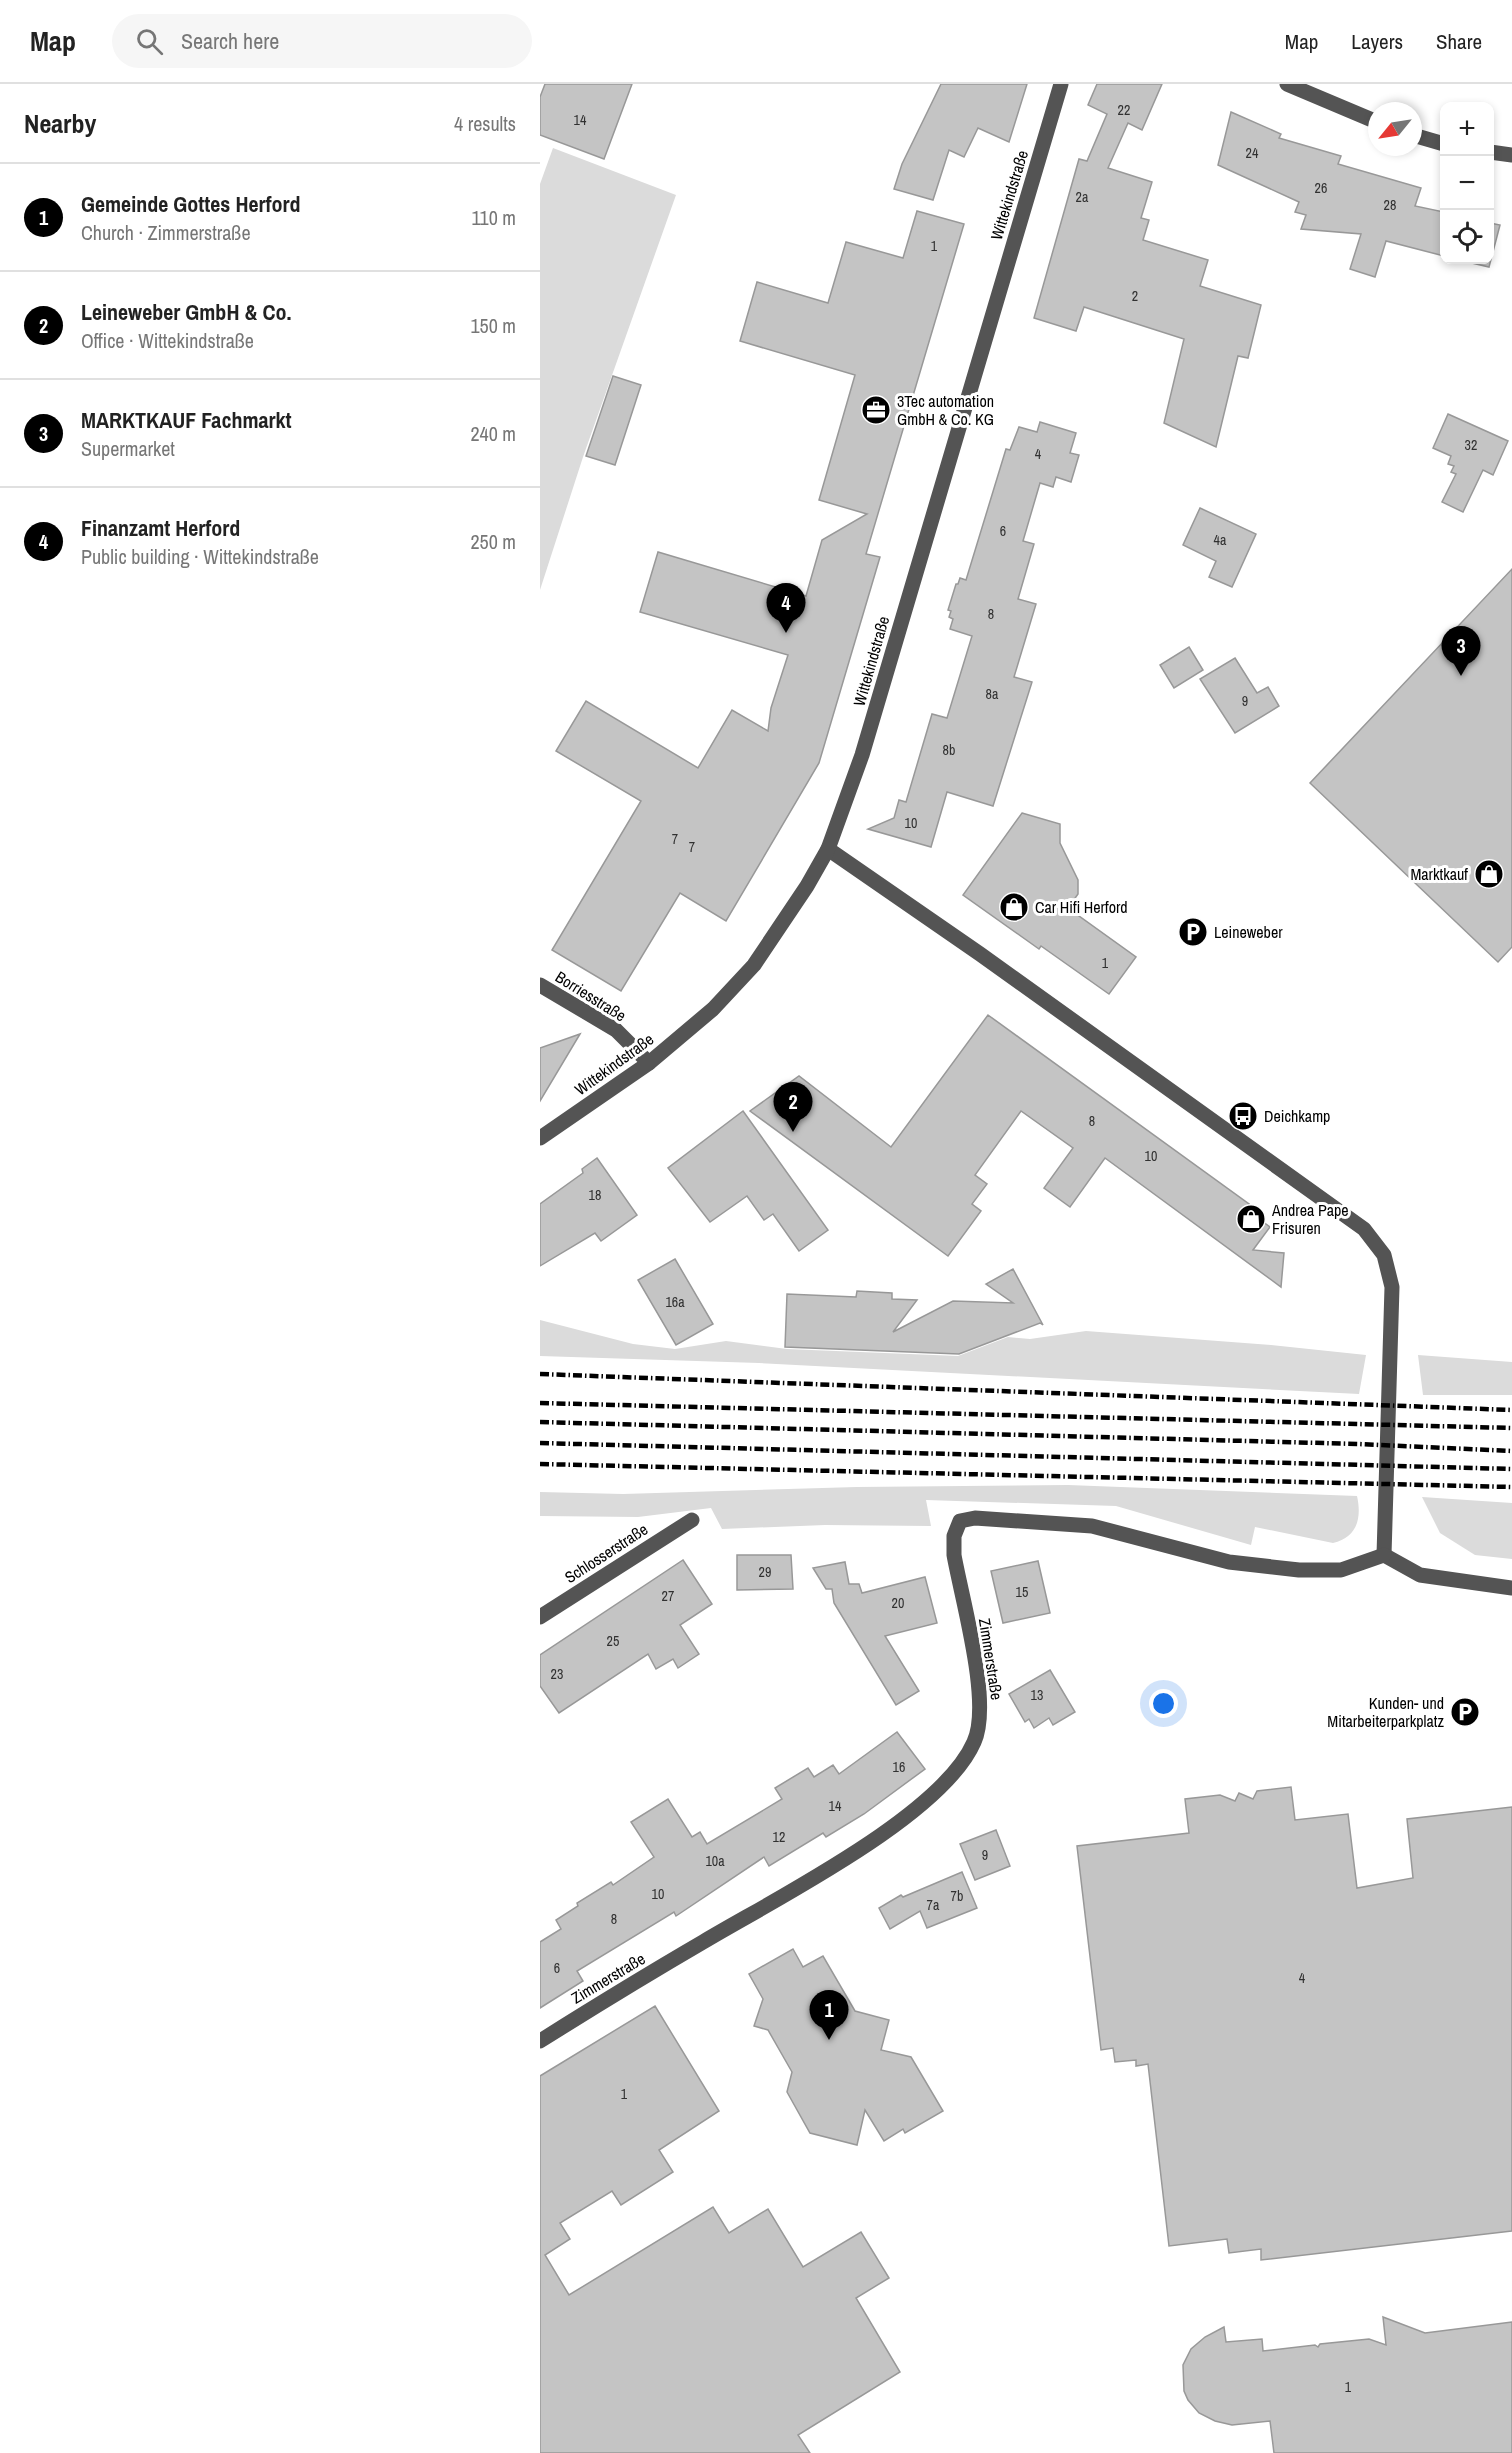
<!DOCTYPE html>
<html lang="en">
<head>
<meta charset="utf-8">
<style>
	body { margin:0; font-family:"Archivo Narrow",sans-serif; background:#f6f6f6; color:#222 }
	.controls { position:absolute; right:18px; top:18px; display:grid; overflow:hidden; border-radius:12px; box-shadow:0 3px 9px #0003 }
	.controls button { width:54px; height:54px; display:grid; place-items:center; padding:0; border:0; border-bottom:2px solid #e0e0e0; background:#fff; color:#222; font:30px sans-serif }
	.compass { position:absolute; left:828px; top:18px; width:54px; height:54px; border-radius:50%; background:#fff; box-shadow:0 3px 9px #0003; rotate:240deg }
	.you { position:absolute; left:624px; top:1620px; width:21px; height:21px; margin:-15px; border:4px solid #fff; border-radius:50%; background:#1a73e8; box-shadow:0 0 0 9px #1a73e833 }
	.badge { display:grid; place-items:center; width:39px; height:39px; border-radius:50%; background:#000; color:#fff; font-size:20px; font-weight:700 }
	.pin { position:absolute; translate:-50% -50px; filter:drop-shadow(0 2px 3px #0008) }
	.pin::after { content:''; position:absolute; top:32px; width:21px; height:18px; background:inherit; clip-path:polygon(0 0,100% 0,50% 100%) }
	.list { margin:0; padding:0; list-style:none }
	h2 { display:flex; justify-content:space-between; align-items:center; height:78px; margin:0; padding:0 24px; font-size:26px }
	h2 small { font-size:20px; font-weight:400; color:#767676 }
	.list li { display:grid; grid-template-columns:39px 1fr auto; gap:18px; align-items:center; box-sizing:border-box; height:108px; padding:0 24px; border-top:2px solid #e0e0e0 }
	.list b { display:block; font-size:22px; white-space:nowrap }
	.list p { margin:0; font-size:20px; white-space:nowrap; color:#767676 }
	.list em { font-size:20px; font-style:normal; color:#767676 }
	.icon { flex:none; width:33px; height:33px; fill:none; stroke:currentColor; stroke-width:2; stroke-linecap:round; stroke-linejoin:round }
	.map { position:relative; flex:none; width:972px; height:2369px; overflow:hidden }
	header { display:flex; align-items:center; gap:36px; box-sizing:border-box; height:84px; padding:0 30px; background:#fff; border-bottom:2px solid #e0e0e0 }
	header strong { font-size:28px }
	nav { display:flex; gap:33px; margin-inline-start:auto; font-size:21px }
	.search { width:420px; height:54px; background:#f6f6f6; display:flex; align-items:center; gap:15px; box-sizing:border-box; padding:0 21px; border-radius:33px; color:#767676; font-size:22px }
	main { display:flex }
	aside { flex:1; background:#fff }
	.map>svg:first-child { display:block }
	.green { fill:#dbdbdb }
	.building { fill:#c4c4c4; stroke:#989898; stroke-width:1.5 }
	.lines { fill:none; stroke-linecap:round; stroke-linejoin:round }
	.minor { stroke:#545454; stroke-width:15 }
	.rail { stroke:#000; stroke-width:4.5; stroke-dasharray:9 3 1.5 3; stroke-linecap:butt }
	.labels { text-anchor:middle; stroke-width:6; stroke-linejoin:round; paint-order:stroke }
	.number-label { font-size:14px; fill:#313131 }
	.street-label { font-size:16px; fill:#000; stroke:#fff }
	.poi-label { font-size:16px; fill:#000; stroke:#fff; text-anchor:start }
</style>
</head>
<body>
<header>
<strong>Map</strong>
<div class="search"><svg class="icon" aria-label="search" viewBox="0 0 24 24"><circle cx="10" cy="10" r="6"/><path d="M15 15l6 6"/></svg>Search here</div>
<nav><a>Map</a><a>Layers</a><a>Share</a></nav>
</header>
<main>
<aside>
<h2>Nearby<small>4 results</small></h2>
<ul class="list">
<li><span class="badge">1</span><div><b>Gemeinde Gottes Herford</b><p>Church · Zimmerstraße</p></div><em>110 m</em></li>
<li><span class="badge">2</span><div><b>Leineweber GmbH &amp; Co.</b><p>Office · Wittekindstraße</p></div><em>150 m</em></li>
<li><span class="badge">3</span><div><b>MARKTKAUF Fachmarkt</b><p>Supermarket</p></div><em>240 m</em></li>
<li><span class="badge">4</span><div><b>Finanzamt Herford</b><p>Public building · Wittekindstraße</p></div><em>250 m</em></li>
</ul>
</aside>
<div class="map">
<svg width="972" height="2369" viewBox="0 0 972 2369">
	<rect width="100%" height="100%" fill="#fff"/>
	<g class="green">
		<path d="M 13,64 L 136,111 L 43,373 L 0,506 L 0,100 Z"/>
		<path d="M 0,1236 L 93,1260 L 135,1265 L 186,1257 L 247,1265 L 418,1272 L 468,1253 L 490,1255 L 546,1247 L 731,1261 L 826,1271 L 819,1310 L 219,1279 L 0,1272 Z"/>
		<path d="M 878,1271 L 972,1278 L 972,1311 L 883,1311 Z"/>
		<path d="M 528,1401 L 817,1412 C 822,1435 817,1453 793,1459 L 715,1443 L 711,1461 L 576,1422 L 386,1416 L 391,1442 L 285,1441 L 182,1445 L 171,1424 L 98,1433 L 0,1432 L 0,1408 L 83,1410 L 317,1403 Z"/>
		<path d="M 882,1413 L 972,1419 L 972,1475 L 935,1471 L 900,1449 Z"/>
	</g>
	<g class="building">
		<path d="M 5,0 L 92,0 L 64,75 L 0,51 L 0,13 Z"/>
		<path d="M 401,0 L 487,0 L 469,58 L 438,44 L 424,73 L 409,66 L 393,116 L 354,105 L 362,80 Z"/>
		<path d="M 557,0 L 622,0 L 602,46 L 588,39 L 568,84 L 612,98 L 601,134 L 609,136 L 603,156 L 668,176 L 660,202 L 721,221 L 708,274 L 698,272 L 676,363 L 624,339 L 644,255 L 544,223 L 536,247 L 494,234 L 539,75 L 547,77 L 567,30 L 548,21 Z"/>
		<path d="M 691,28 L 741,50 L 739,54 L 801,72 L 798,80 L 881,104 L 875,122 L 904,128 L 904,172 L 846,157 L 835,193 L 810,185 L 821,150 L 761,145 L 766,131 L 755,128 L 759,118 L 678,81 Z"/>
		<path d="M 377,127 L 424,140 L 326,470 L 340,473 L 279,679 L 186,837 L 140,809 L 81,907 L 12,866 L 101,717 L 16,667 L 46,617 L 158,684 L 192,626 L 228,647 L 231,624 L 248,571 L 100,528 L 118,468 L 266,512 L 282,456 L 327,430 L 279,416 L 315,291 L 200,257 L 217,198 L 288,219 L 306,158 L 363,174 Z"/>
		<path d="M 950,139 L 960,141 L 949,183 L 919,176 L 950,176 Z"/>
		<path d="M 73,292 L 101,301 L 75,381 L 46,372 Z"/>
		<path d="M 908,330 L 968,357 L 953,391 L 943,386 L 923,428 L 902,418 L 916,390 L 911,388 L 914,382 L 908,380 L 911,372 L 893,364 Z"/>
		<path d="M 500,338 L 536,349 L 530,369 L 539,371 L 531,398 L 516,393 L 513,403 L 500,399 L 483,457 L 494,460 L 478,515 L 496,520 L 474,593 L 492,598 L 453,722 L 407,708 L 391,763 L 328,745 L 354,734 L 359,716 L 366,718 L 392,630 L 407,634 L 432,552 L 410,545 L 413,535 L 409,533 L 411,527 L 408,526 L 416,500 L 418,500 L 420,494 L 426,496 L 466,365 L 470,366 L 479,343 L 497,348 Z"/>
		<path d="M 660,424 L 716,450 L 692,503 L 669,493 L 676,477 L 643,461 Z"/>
		<path d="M 972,485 L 972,863 L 958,878 L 770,699 Z"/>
		<path d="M 649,563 L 663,586 L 634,604 L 620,581 Z"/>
		<path d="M 695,574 L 717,609 L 728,603 L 739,622 L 695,649 L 660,595 Z"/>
		<path d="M 482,729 L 520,740 L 520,759 L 538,796 L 538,810 L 528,824 L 596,873 L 569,910 L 501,862 L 499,865 L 423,811 Z"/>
		<path d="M 448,931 L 709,1120 L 705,1125 L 730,1143 L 713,1166 L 744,1169 L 741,1203 L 565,1074 L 530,1123 L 504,1104 L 533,1064 L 481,1027 L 435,1091 L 447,1100 L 432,1120 L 441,1127 L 408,1172 L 210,1027 L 259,992 L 351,1063 Z"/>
		<path d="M 40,950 L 0,1017 L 0,964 Z"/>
		<path d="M 203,1027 L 288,1146 L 259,1167 L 233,1130 L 224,1136 L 207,1112 L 170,1138 L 128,1084 Z"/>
		<path d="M 57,1074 L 97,1131 L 61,1157 L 55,1149 L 0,1182 L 0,1120 L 43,1089 L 42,1085 Z"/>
		<path d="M 135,1175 L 173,1240 L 136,1261 L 98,1196 Z"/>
		<path d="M 473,1185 L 503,1241 L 500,1239 L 419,1270 L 245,1263 L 247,1210 L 316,1213 L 317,1207 L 352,1209 L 352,1215 L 377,1216 L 353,1248 L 413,1217 L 473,1219 L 446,1200 Z"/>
		<path d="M 197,1471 L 251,1471 L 253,1505 L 197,1506 Z"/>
		<path d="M 143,1476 L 172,1520 L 140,1541 L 159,1570 L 138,1584 L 133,1575 L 116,1585 L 108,1570 L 19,1629 L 0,1602 L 0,1571 Z"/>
		<path d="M 498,1477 L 510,1529 L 463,1539 L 451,1487 Z"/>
		<path d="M 305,1478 L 309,1500 L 319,1500 L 322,1509 L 385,1493 L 397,1539 L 345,1552 L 379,1607 L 356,1621 L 294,1519 L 292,1505 L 286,1505 L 273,1484 Z"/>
		<path d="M 510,1586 L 535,1628 L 513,1641 L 509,1634 L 494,1644 L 489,1635 L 485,1638 L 469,1610 Z"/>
		<path d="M 357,1648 L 385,1685 L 324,1730 L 286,1753 L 283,1749 L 229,1782 L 224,1773 L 136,1832 L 134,1828 L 37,1887 L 43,1897 L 0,1924 L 0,1858 L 21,1845 L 16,1836 L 38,1822 L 37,1819 L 71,1798 L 73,1801 L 114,1773 L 91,1738 L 128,1715 L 152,1753 L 160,1748 L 167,1760 L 242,1715 L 235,1704 L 268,1684 L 274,1693 L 293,1681 L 299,1690 Z"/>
		<path d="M 751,1703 L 755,1736 L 808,1730 L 817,1804 L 873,1794 L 867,1735 L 972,1723 L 972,2147 L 721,2176 L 721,2165 L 689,2169 L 687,2155 L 629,2162 L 608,1980 L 596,1982 L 596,1976 L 575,1978 L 573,1964 L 561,1966 L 537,1762 L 649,1749 L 645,1715 L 680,1711 L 695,1717 L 699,1709 L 713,1715 L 717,1707 Z"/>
		<path d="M 456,1746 L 470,1782 L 435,1796 L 420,1760 Z"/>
		<path d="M 422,1788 L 437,1824 L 387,1844 L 380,1827 L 350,1845 L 339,1824 L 361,1811 L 363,1813 Z"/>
		<path d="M 253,1865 L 263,1883 L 283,1872 L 315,1927 L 349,1936 L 341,1966 L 371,1973 L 403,2027 L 365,2049 L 363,2045 L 344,2057 L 325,2026 L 317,2061 L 270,2049 L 247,2008 L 252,1988 L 228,1946 L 214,1942 L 223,1915 L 209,1890 Z"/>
		<path d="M 115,1922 L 179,2027 L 119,2066 L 133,2088 L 81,2121 L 72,2107 L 20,2139 L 30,2155 L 5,2171 L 29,2211 L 173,2123 L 189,2149 L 228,2125 L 263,2183 L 321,2148 L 349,2194 L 316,2214 L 360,2288 L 258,2351 L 270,2369 L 0,2369 L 0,1992 Z"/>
		<path d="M 843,2233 L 885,2249 L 972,2238 L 972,2369 L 734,2369 L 730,2337 L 692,2341 L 675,2337 L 659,2329 L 648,2316 L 644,2307 L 643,2281 L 651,2265 L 665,2253 L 684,2243 L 686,2258 L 722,2255 L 723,2267 L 775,2261 L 778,2263 L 780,2260 L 829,2255 L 846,2261 Z"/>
	</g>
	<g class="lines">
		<g class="minor">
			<path d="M 747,0 L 837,38"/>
			<path d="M 873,51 L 904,60"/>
			<path d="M 950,68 L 972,71"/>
			<path d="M 288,765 L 440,870 L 824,1145 L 844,1171 L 852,1203 L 844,1471"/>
			<path d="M 0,901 L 76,946 L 109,979"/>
			<path d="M 0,1054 L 109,979 L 173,925 L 214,881 L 267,802 L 288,765 L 322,671 L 521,0"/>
			<path d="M 844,1471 L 880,1491 L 972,1504"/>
			<path d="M 0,1533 L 152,1436"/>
			<path d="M 0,1957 C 54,1923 108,1890 163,1858 C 233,1816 402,1732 434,1658 C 452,1619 422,1516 414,1471 L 414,1452 L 420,1437 L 435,1434 L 552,1442 L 689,1478 L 759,1486 L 801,1486 L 844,1471"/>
		</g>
		<g class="rail">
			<path d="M 0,1290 L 972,1326"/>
			<path d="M 0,1319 L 972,1344"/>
			<path d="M 0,1338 L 818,1360 L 972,1367"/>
			<path d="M 0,1359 L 972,1385"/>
			<path d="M 0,1380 L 972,1403"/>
		</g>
	</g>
	<defs>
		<g id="office-disc" transform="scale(1.5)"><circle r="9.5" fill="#000" stroke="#fff"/><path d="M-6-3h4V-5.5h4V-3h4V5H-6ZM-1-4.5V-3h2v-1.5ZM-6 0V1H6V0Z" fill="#fff"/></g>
		<g id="shop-disc" transform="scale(1.5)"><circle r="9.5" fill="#000" stroke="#fff"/><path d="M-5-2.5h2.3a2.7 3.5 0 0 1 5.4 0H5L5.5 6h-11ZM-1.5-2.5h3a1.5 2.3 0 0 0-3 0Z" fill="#fff"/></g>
		<g id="parking-disc" transform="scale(1.5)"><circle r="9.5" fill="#000" stroke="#fff"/><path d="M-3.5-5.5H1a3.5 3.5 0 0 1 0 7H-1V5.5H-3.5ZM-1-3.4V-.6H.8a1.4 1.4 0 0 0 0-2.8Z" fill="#fff"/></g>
		<g id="bus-disc" transform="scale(1.5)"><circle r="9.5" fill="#000" stroke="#fff"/><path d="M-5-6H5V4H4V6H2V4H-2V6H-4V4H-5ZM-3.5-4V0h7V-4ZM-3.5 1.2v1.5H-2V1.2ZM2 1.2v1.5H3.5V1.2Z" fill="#fff"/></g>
	</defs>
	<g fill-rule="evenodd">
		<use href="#office-disc" x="336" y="326"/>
		<use href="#shop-disc" x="949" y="790"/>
		<use href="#shop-disc" x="474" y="823"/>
		<use href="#parking-disc" x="653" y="848"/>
		<use href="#bus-disc" x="703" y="1032"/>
		<use href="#shop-disc" x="711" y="1135"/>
		<use href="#parking-disc" x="925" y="1628"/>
	</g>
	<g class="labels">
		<g class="number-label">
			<text x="584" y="31">22</text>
			<text x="40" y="41">14</text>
			<text x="712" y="74">24</text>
			<text x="781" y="109">26</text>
			<text x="542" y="118">2a</text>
			<text x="850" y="126">28</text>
			<text x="394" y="167">1</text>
			<text x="595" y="217">2</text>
			<text x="931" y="366">32</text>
			<text x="498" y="375">4</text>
			<text x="463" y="452">6</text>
			<text x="680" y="461">4a</text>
			<text x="451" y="535">8</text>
			<text x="452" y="615">8a</text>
			<text x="705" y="622">9</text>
			<text x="409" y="671">8b</text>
			<text x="371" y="744">10</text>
			<text x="135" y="760">7</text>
			<text x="152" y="768">7</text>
			<text x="565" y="884">1</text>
			<text x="552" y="1042">8</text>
			<text x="611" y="1077">10</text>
			<text x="55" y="1116">18</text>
			<text x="135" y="1223">16a</text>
			<text x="225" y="1493">29</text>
			<text x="482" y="1513">15</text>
			<text x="128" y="1517">27</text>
			<text x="358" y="1524">20</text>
			<text x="73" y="1562">25</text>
			<text x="17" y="1595">23</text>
			<text x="497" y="1616">13</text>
			<text x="359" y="1688">16</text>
			<text x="295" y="1727">14</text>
			<text x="239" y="1758">12</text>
			<text x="445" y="1776">9</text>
			<text x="175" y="1782">10a</text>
			<text x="118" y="1815">10</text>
			<text x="417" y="1817">7b</text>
			<text x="393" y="1826">7a</text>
			<text x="74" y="1840">8</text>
			<text x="17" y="1889">6</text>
			<text x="762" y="1899">4</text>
			<text x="84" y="2015">1</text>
			<text x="808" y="2308">1</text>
		</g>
		<g class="street-label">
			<text transform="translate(469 111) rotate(-73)" y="6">Wittekindstraße</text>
			<text transform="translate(331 577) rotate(-74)" y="6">Wittekindstraße</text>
			<text transform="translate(51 912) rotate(32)" y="6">Borriesstraße</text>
			<text transform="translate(74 980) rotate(-36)" y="6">Wittekindstraße</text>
			<text transform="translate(66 1469) rotate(-33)" y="6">Schlosserstraße</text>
			<text transform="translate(451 1575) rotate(81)" y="6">Zimmerstraße</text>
			<text transform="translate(68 1894) rotate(-31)" y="6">Zimmerstraße</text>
		</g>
		<g class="poi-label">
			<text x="357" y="323">3Tec automation<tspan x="357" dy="18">GmbH &amp; Co. KG</tspan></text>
			<text x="928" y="796" text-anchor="end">Marktkauf</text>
			<text x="495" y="829">Car Hifi Herford</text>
			<text x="674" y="854">Leineweber</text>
			<text x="724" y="1038">Deichkamp</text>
			<text x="732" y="1132">Andrea Pape<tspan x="732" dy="18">Frisuren</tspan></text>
			<text x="904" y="1625" text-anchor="end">Kunden- und<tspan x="904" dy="18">Mitarbeiterparkplatz</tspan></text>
		</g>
	</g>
</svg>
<div class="controls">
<button>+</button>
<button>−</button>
<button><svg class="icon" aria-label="locate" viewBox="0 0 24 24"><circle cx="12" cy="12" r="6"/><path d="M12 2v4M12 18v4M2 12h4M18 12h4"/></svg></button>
</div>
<svg class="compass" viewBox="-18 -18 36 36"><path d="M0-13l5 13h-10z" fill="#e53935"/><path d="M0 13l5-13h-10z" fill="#767676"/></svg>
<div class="you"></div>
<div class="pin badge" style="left:289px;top:1956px">1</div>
<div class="pin badge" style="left:253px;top:1048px">2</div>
<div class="pin badge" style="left:921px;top:592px">3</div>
<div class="pin badge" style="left:246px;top:549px">4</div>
</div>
</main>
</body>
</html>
